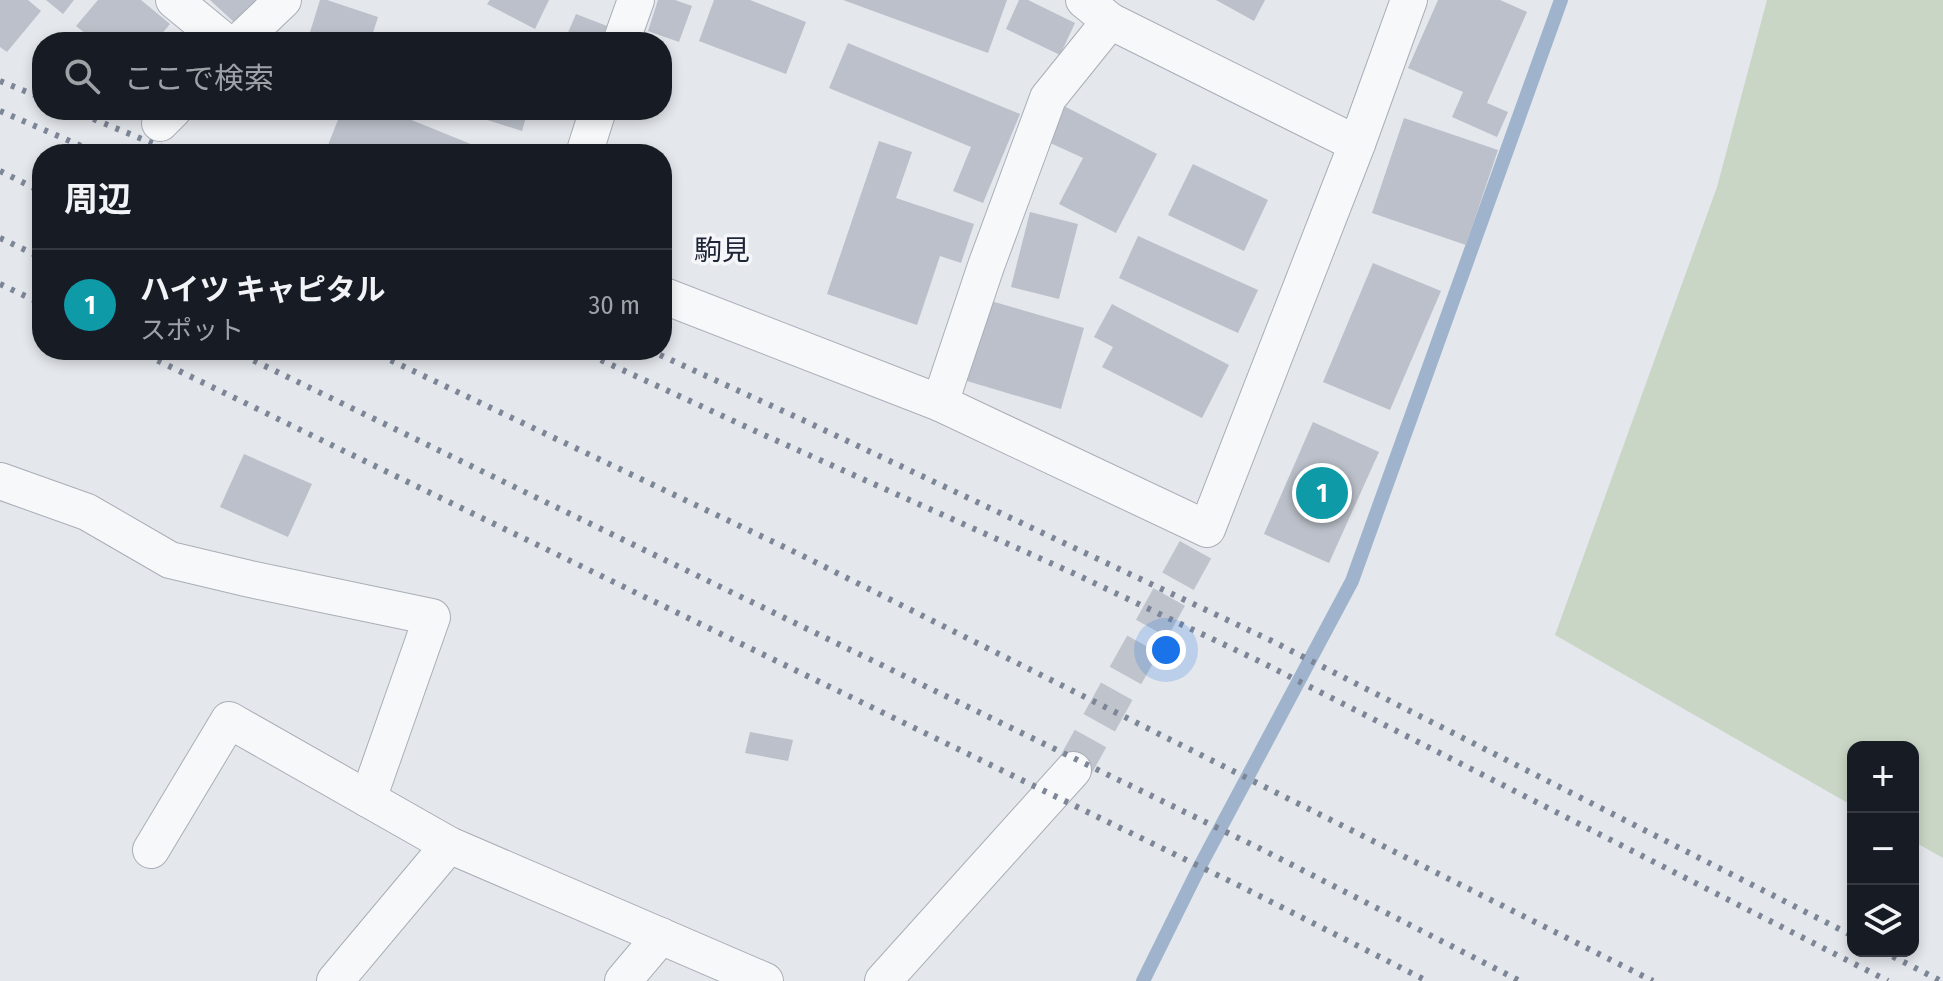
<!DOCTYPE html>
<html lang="ja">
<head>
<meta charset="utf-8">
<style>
	body { margin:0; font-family:"Fira Sans Condensed","Noto Sans JP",sans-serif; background:#20242c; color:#f1f3f6 }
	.controls { position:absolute; right:24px; bottom:24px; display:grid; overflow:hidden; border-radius:16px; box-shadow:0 4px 12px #0003 }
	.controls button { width:72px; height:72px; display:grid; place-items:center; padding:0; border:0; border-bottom:2px solid #363941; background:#171b24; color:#f1f3f6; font:40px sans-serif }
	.you { position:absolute; left:1166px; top:650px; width:28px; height:28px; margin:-20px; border:6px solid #fff; border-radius:50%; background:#1a73e8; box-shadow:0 0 0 12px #1a73e833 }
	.badge { display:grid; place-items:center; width:52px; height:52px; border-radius:50%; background:#ea580c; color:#fff; font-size:26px; font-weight:700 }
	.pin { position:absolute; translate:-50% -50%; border:4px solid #fff; box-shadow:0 2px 8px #0006 }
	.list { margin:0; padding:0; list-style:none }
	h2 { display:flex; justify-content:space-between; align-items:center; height:104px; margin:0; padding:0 32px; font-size:34px }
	h2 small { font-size:26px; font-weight:400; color:#9ea1a6 }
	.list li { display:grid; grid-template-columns:52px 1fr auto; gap:24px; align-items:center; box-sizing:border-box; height:112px; padding:0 32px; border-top:2px solid #363941 }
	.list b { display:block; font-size:30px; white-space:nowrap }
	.list p { margin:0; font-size:26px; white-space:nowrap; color:#9ea1a6 }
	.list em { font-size:26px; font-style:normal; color:#9ea1a6 }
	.icon { flex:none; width:44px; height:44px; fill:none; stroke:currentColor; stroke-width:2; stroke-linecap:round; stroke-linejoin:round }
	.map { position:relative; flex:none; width:1943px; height:981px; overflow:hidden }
	.search { position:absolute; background:#171b24; box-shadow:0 4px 12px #0003; left:32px; top:32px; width:640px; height:88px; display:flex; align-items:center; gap:20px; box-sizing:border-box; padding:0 28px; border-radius:32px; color:#9ea1a6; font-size:30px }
	.panel { position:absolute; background:#171b24; box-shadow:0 4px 12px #0003; left:32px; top:144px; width:640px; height:216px; border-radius:32px }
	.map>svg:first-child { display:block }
	.green { fill:#c9d6c5 }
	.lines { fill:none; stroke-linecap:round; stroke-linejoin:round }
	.stream { stroke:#9fb4cc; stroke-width:14 }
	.building { fill:#bbc0ca }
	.minor-tunnel { stroke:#bfc3cb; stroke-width:36; stroke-dasharray:36 18; stroke-linecap:butt }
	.minor-casing { stroke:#a9aeb7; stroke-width:38 }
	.minor { stroke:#f7f8fa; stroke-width:36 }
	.rail { stroke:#7d8696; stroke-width:6; stroke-dasharray:4 8; stroke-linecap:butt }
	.labels { text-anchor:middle; stroke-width:7; stroke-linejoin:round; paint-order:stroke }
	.neighbourhood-label { font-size:28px; fill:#1d2536; stroke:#f4f6f9 }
</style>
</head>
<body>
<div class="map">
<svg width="1943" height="981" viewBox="0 0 1943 981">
	<rect width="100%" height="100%" fill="#e4e7ec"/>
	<path class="green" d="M 1767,0 L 1943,0 L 1943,858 L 1913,841 L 1913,747 L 1853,747 L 1853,806 L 1555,635 L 1717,187 Z"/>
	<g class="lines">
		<path class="stream" d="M 1143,981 L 1199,868 L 1352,581 L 1561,0"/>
	</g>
	<g class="building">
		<path d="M 0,0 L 28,0 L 41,11 L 7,52 L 0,47 Z"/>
		<path d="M 46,0 L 74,0 L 63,14 Z"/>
		<path d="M 98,0 L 141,0 L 170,24 L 155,42 L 96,42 L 76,26 Z"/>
		<path d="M 210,0 L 259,0 L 236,24 Z"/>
		<path d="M 320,0 L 327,0 L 378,17 L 370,42 L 307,42 Z"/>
		<path d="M 490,0 L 549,0 L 535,29 L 487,4 Z"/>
		<path d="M 658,0 L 675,0 L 692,6 L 679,42 L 648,31 Z"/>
		<path d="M 714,0 L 750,0 L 806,22 L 786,74 L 699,41 Z"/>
		<path d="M 843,0 L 1007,0 L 988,53 Z"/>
		<path d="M 1019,0 L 1028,0 L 1075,23 L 1060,55 L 1006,29 Z"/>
		<path d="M 1216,0 L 1265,0 L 1254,21 Z"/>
		<path d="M 1438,0 L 1500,0 L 1527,12 L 1487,103 L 1508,112 L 1497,137 L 1452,117 L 1463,92 L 1408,68 Z"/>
		<path d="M 576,14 L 607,26 L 600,42 L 564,42 Z"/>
		<path d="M 419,32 L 445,42 L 415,42 Z"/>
		<path d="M 182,33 L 191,42 L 173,42 Z"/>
		<path d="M 848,43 L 1020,114 L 983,203 L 953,191 L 971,147 L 829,88 Z"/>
		<path d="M 1064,106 L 1157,154 L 1116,233 L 1059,204 L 1083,158 L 1046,141 Z"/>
		<path d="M 342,110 L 387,110 L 478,147 L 475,154 L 337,154 L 326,150 Z"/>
		<path d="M 456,110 L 528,110 L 522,131 Z"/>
		<path d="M 1404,118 L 1498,150 L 1466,245 L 1372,213 Z"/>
		<path d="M 879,141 L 912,152 L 896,198 L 974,224 L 961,263 L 940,256 L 917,325 L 827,294 Z"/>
		<path d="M 1193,164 L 1268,200 L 1244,251 L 1168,215 Z"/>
		<path d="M 1030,212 L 1078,224 L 1059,299 L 1011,287 Z"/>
		<path d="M 1138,236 L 1258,290 L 1238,333 L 1119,278 Z"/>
		<path d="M 1373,263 L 1441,291 L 1390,410 L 1323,382 Z"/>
		<path d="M 991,301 L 1084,328 L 1061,409 L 967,381 Z"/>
		<path d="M 1112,304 L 1229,365 L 1202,418 L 1102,367 L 1113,347 L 1094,337 Z"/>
		<path d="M 1313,422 L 1379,452 L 1329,563 L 1264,534 Z"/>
		<path d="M 244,454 L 312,484 L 288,537 L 220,507 Z"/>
		<path d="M 750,732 L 793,740 L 788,761 L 745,753 Z"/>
	</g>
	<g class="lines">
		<path class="minor-tunnel" d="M 1073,770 L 1207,529"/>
		<g class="minor-casing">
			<g id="minor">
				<path d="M 174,0 L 225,42"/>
				<path d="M 1084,0 L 1110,21 L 1357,144"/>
				<path d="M 239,42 L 283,0"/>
				<path d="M 621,42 L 636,0"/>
				<path d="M 160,123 L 173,110"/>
				<path d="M 584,154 L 598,110"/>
				<path d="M 662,295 L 940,403 L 986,266 L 1048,98 L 1110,21"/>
				<path d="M 940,403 L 1207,529 L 1357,144 L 1409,0"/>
				<path d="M 0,481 L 87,512 L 170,560 L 250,579 L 432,617 L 368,799"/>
				<path d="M 151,850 L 229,720 L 449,845 L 765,981"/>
				<path d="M 335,981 L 449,845"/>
				<path d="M 623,981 L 661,936"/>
				<path d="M 883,981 L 1073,770"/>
			</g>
		</g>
		<use href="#minor" class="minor"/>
		<g class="rail">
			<path d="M 0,81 L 42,98"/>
			<path d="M 71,110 L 179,154"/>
			<path d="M 0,111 L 100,154"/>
			<path d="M 0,171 L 42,192"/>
			<path d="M 0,238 L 42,258"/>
			<path d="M 0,284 L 42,304"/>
			<path d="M 136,350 L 1240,886 L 1427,981"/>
			<path d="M 232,350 L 1259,848 L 1520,981"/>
			<path d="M 369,350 L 801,555 L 1653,981"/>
			<path d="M 579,350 L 764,435 L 1073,573 L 1261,662 L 1888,981"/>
			<path d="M 649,350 L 805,421 L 1272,641 L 1853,936"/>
			<path d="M 1882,951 L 1941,981"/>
		</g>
	</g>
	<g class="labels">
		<g class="neighbourhood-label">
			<text x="722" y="260">駒見</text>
		</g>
	</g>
</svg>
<div class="controls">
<button>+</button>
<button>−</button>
<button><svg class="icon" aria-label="layers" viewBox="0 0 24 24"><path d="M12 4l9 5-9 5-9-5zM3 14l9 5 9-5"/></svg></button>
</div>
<div class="you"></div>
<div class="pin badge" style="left:1322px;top:493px;background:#0f9aa8">1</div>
<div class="search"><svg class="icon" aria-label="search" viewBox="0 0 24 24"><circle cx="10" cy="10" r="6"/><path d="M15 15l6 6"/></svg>ここで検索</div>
<section class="panel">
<h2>周辺<small></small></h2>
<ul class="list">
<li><span class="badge" style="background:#0f9aa8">1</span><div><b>ハイツ キャピタル</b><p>スポット</p></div><em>30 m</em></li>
</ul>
</section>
</div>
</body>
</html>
